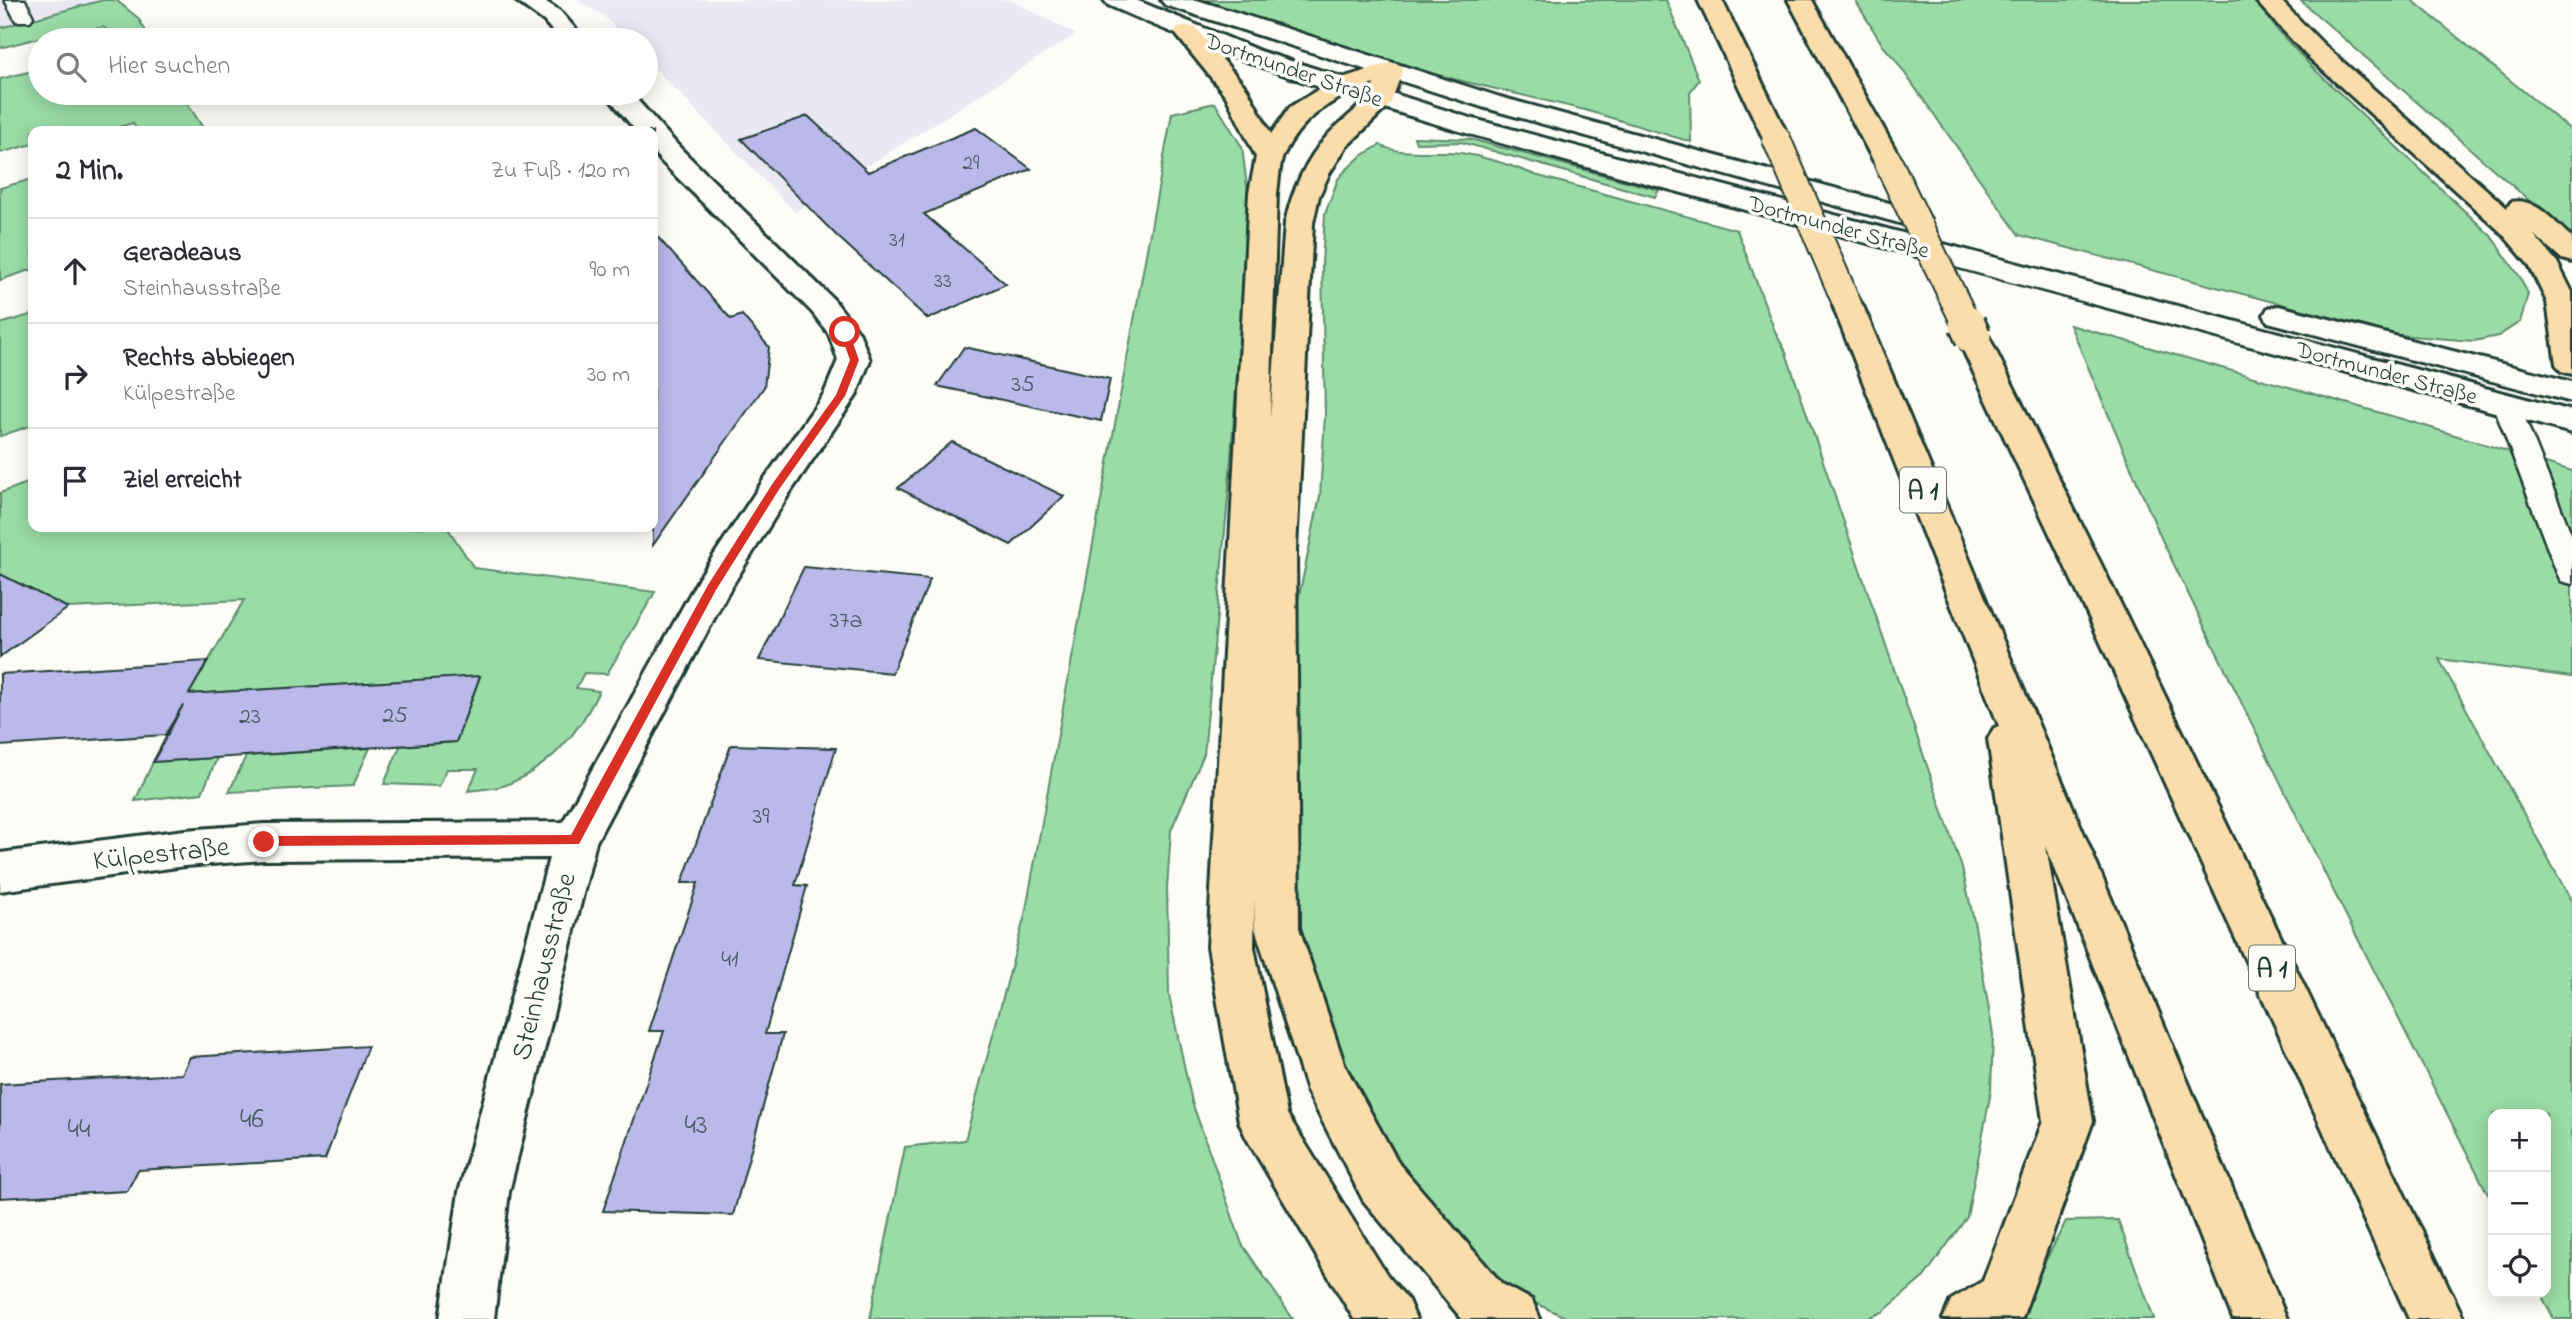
<!DOCTYPE html>
<html lang="de">
<head>
<meta charset="utf-8">
<style>
	body { margin:0; font-family:"Indie Flower",sans-serif; background:#f7f7f7; color:#2b2b33 }
	.controls { position:absolute; right:21px; bottom:21px; display:grid; overflow:hidden; border-radius:14px; box-shadow:0 4px 18px #0003 }
	.controls button { width:63px; height:63px; display:grid; place-items:center; padding:0; border:0; border-bottom:2px solid #e1e1e2; background:#fff; color:#2b2b33; font:35px sans-serif }
	.stop { position:absolute; width:21px; height:21px; margin:-16px; border:5px solid #d93025; border-radius:50%; background:#fff }
	.stop.end { background:#d93025; border-color:#fff; box-shadow:0 2px 7px #0008 }
	.list { margin:0; padding:0; list-style:none }
	h2 { display:flex; justify-content:space-between; align-items:center; height:91px; margin:0; padding:0 28px; font-size:30px }
	h2 small { font-size:23px; font-weight:400; color:#7c7c81 }
	.list li { display:grid; grid-template-columns:46px 1fr auto; gap:21px; align-items:center; box-sizing:border-box; height:105px; padding:0 28px; border-top:2px solid #e1e1e2 }
	.list b { display:block; font-size:26px; white-space:nowrap }
	.list p { margin:0; font-size:23px; white-space:nowrap; color:#7c7c81 }
	.list em { font-size:23px; font-style:normal; color:#7c7c81 }
	.icon { flex:none; width:38px; height:38px; fill:none; stroke:currentColor; stroke-width:2; stroke-linecap:round; stroke-linejoin:round }
	.map { position:relative; flex:none; width:2572px; height:1319px; overflow:hidden }
	.search { position:absolute; background:#fff; box-shadow:0 4px 18px #0003; left:28px; top:28px; width:630px; height:77px; display:flex; align-items:center; gap:18px; box-sizing:border-box; padding:0 24px; border-radius:38px; color:#7c7c81; font-size:26px }
	.panel { position:absolute; background:#fff; box-shadow:0 4px 18px #0003; left:28px; top:126px; width:630px; height:406px; border-radius:14px }
	.map>svg:first-child { display:block }
	.built { fill:#e9e8f3 }
	.green { fill:#9adca6; stroke:#5c8c6d; stroke-width:2 }
	.building { fill:#bbb8ea; stroke:#1f3d34; stroke-width:2 }
	.lines { fill:none; stroke-linecap:round; stroke-linejoin:round }
	.lane-casing { stroke:#1f3d34; stroke-width:5 }
	.street-casing { stroke:#1f3d34; stroke-width:6 }
	.secondary-casing { stroke:#1f3d34; stroke-width:6 }
	.highway-casing { stroke:#1f3d34; stroke-width:6 }
	.lane { fill:#fdfcf7; fill-rule:evenodd }
	.street { fill:#fdfcf7; fill-rule:evenodd }
	.secondary { fill:#fdfcf7; fill-rule:evenodd }
	.highway { fill:#faddab; fill-rule:evenodd }
	.highway-bridge-far1-casing { stroke:#1f3d34; stroke-width:31; stroke-linecap:butt }
	.highway-bridge-casing { stroke:#1f3d34; stroke-width:40; stroke-linecap:butt }
	.highway-bridge-far1 { stroke:#faddab; stroke-width:27 }
	.highway-bridge { stroke:#faddab; stroke-width:35 }
	.route { fill:#d93025 }
	.labels { text-anchor:middle; stroke-width:7; stroke-linejoin:round; paint-order:stroke }
	.far-number-label { font-size:21px; fill:#465c62 }
	.far-street-label { font-size:23px; fill:#1f3d34; stroke:#fdfcf7 }
	.number-label { font-size:24px; fill:#465c62 }
	.shield { fill:#fdfcf7; stroke:#62766e; stroke-width:2 }
	.shield-label { font-size:26px; font-weight:bold; fill:#1f3d34 }
	.street-label { font-size:28px; fill:#1f3d34; stroke:#fdfcf7 }
	.near-number-label { font-size:28px; fill:#465c62 }
</style>
</head>
<body>
<div class="map">
<svg width="2572" height="1319" viewBox="0 0 2572 1319">
	<rect width="100%" height="100%" fill="#fdfcf7"/>
	<filter id="ink" filterUnits="userSpaceOnUse"><feTurbulence type="fractalNoise" baseFrequency=".0143" numOctaves="2"/><feDisplacementMap in="SourceGraphic" scale="14" xChannelSelector="R" yChannelSelector="G"/><feConvolveMatrix kernelMatrix="1 2 1 2 8 2 1 2 1" color-interpolation-filters="sRGB"/></filter>
	<g filter="url(#ink)">
		<g class="built">
			<path d="M 0,0 L 103,0 L 0,28 Z"/>
			<path d="M 577,0 L 1010,0 L 1076,34 L 795,212 L 646,59 L 646,40 L 627,40 L 603,15 Z"/>
		</g>
		<g class="green">
			<path d="M 103,0 L 116,0 L 138,18 L 151,40 L 108,40 L 111,33 L 103,27 L 68,35 L 66,31 L 0,48 L 0,28 Z"/>
			<path d="M 1201,0 L 1666,0 L 1699,80 L 1690,92 L 1691,142 L 1585,110 L 1437,75 Z"/>
			<path d="M 1855,0 L 2254,0 L 2279,32 L 2312,67 L 2491,236 L 2520,277 L 2528,294 L 2520,322 L 2498,336 L 2474,341 L 2398,335 L 2019,235 L 1894,58 L 1883,46 Z"/>
			<path d="M 2300,0 L 2412,0 L 2572,131 L 2572,238 Z"/>
			<path d="M 40,69 L 40,93 L 181,93 L 205,131 L 137,131 L 133,123 L 105,131 L 33,131 L 33,144 L 0,153 L 0,79 Z"/>
			<path d="M 1215,103 L 1242,147 L 1248,194 L 1245,262 L 1228,498 L 1204,754 L 1171,830 L 1167,888 L 1169,995 L 1192,1102 L 1242,1244 L 1293,1319 L 870,1319 L 905,1147 L 965,1140 L 1025,915 L 1172,113 Z"/>
			<path d="M 1414,137 L 1470,139 L 1659,190 L 1655,197 L 1461,142 L 1416,143 Z"/>
			<path d="M 1380,145 C 1398,156 1437,150 1461,153 C 1486,157 1511,165 1535,175 L 1737,230 L 1776,334 L 1785,350 L 1962,868 L 1974,921 L 1993,1034 L 1991,1091 L 1967,1217 L 1924,1277 L 1883,1312 L 1866,1319 L 1570,1319 L 1528,1300 L 1469,1260 L 1439,1229 L 1330,1059 L 1299,927 L 1293,625 L 1320,496 L 1325,415 L 1322,264 L 1325,214 L 1338,179 L 1345,171 L 1360,157 Z"/>
			<path d="M 32,179 L 33,269 L 0,280 L 0,188 Z"/>
			<path d="M 33,314 L 33,425 L 0,436 L 0,324 Z"/>
			<path d="M 2070,325 L 2409,421 L 2572,471 L 2572,677 L 2439,659 L 2572,902 L 2572,1319 L 2554,1319 L 2540,1293 L 2546,1293 L 2546,1114 L 2493,1114 L 2493,1204 L 2330,884 L 2162,540 Z"/>
			<path d="M 33,481 L 33,527 L 447,527 L 474,568 L 655,592 L 607,674 L 584,673 L 576,688 L 599,691 C 580,732 549,768 506,785 C 494,789 480,789 468,791 L 478,769 L 447,769 L 439,786 L 384,784 L 400,746 L 456,742 L 480,676 L 189,694 L 244,600 L 68,608 L 19,584 L 0,596 L 0,493 Z"/>
			<path d="M 370,748 L 353,786 L 229,792 L 246,756 Z"/>
			<path d="M 217,758 L 202,793 L 135,801 L 153,762 Z"/>
			<path d="M 2118,1220 L 2154,1319 L 2011,1319 L 2024,1303 L 2066,1221 Z"/>
		</g>
		<g class="building">
			<path d="M 808,116 L 868,172 L 976,128 L 1031,169 L 924,214 L 1006,284 L 928,319 L 837,236 L 741,139 Z"/>
			<path d="M 653,232 L 731,319 L 742,315 L 769,347 L 764,387 L 653,545 Z"/>
			<path d="M 964,347 L 1110,379 L 1101,421 L 937,386 Z"/>
			<path d="M 952,442 L 1064,496 L 1011,545 L 898,488 Z"/>
			<path d="M 804,567 L 930,579 L 892,673 L 759,660 Z"/>
			<path d="M 0,574 L 68,608 L 0,657 Z"/>
			<path d="M 208,661 L 189,694 L 480,676 L 456,742 L 153,762 L 183,705 L 165,735 L 0,746 L 0,674 Z"/>
			<path d="M 731,745 L 836,748 L 795,885 L 807,886 L 765,1034 L 783,1034 L 733,1215 L 603,1211 L 664,1031 L 649,1031 L 698,883 L 682,883 Z"/>
			<path d="M 368,1046 L 325,1159 L 138,1170 L 127,1191 L 0,1198 L 0,1084 L 182,1074 L 190,1057 Z"/>
		</g>
		<g class="lines">
			<g class="lane-casing">
				<g id="lane">
					<path d="M 5,0 L 25,0 L 33,17 L 30,21 L 16,21 Z"/>
					<path d="M 2506,395 L 2515,398 L 2519,404 L 2572,536 L 2572,584 L 2561,581 L 2557,573 L 2493,404 L 2497,398 Z"/>
				</g>
			</g>
			<g class="street-casing">
				<g id="street">
					<path d="M 515,0 L 543,0 L 560,11 L 585,40 L 560,40 L 544,21 Z"/>
					<path d="M 605,93 L 631,93 L 681,149 L 834,300 L 859,332 L 870,360 L 856,396 L 789,494 L 727,594 L 596,842 L 509,1192 L 494,1319 L 440,1319 L 459,1192 L 549,858 L 264,860 L 185,866 L 0,891 L 0,853 L 185,830 L 264,824 L 563,822 L 699,578 L 765,478 L 824,394 L 838,360 L 829,334 L 812,312 L 661,161 L 653,150 L 653,131 L 636,131 Z"/>
				</g>
			</g>
			<g class="secondary-casing">
				<g id="secondary">
					<path d="M 1104,0 L 1136,0 L 1260,51 L 1470,118 L 2572,411 L 2572,433 C 2296,358 2019,285 1742,209 C 1527,151 1312,96 1108,5 Z"/>
					<path d="M 1161,0 L 1197,0 L 1500,97 L 1926,213 L 1930,219 L 1926,225 L 1916,228 L 1906,225 L 1482,107 L 1165,5 Z"/>
					<path d="M 2279,306 L 2572,382 L 2572,402 L 2268,322 L 2264,315 L 2268,308 Z"/>
				</g>
			</g>
			<g class="highway-casing">
				<g id="highway">
					<path d="M 1698,0 L 1722,0 L 1789,138 L 1785,144 L 1776,146 L 1767,144 L 1763,138 Z"/>
					<path d="M 1788,0 L 1812,0 L 1901,160 L 1897,166 L 1887,168 L 1877,166 L 1873,160 Z"/>
					<path d="M 2255,0 L 2280,0 L 2324,45 L 2507,208 L 2511,202 C 2535,196 2555,223 2572,238 L 2572,262 L 2562,259 L 2533,234 L 2557,262 L 2572,292 L 2572,374 L 2561,371 L 2556,364 L 2547,302 L 2529,265 L 2502,233 L 2306,55 Z"/>
					<path d="M 1187,26 L 1196,28 L 1247,89 L 1271,134 L 1290,107 L 1332,81 L 1391,63 L 1400,65 L 1403,70 L 1390,104 L 1346,147 L 1329,174 L 1319,196 L 1313,223 L 1296,549 L 1299,928 L 1345,1066 L 1399,1164 L 1502,1284 L 1532,1300 L 1540,1319 L 1462,1319 L 1363,1200 L 1307,1091 L 1255,928 L 1255,897 L 1254,947 L 1287,1114 L 1387,1275 L 1408,1300 L 1416,1319 L 1354,1319 L 1247,1139 L 1239,1122 L 1208,947 L 1249,193 L 1256,157 L 1226,96 L 1175,33 L 1178,28 ZM 1374,84 C 1366,106 1343,118 1327,136 C 1305,161 1292,191 1285,223 L 1270,419 L 1277,193 C 1279,182 1279,166 1283,156 C 1301,117 1335,96 1374,84 Z"/>
					<path d="M 1848,297 L 1859,300 L 1863,306 L 2287,1319 L 2233,1319 L 2046,846 L 2093,1121 L 2022,1318 L 1943,1319 L 1951,1300 L 1983,1281 L 2043,1121 L 1988,739 L 1994,728 L 1999,726 L 1833,306 L 1837,300 Z"/>
					<path d="M 1973,327 L 1984,330 L 1989,337 L 2127,617 L 2464,1319 L 2409,1319 L 2089,617 L 1957,337 L 1962,330 Z"/>
				</g>
			</g>
			<use href="#lane" class="lane"/>
			<use href="#street" class="street"/>
			<use href="#secondary" class="secondary"/>
			<use href="#highway" class="highway"/>
			<g class="highway-bridge-far1-casing">
				<g id="highway-bridge-far1">
					<path d="M 1776,138 L 1848,306"/>
					<path d="M 1887,160 L 1967,326"/>
				</g>
			</g>
			<g class="highway-bridge-casing">
				<path id="highway-bridge" d="M 1967,324 L 1973,337"/>
			</g>
			<use href="#highway-bridge-far1" class="highway-bridge-far1"/>
			<use href="#highway-bridge" class="highway-bridge"/>
		</g>
	</g>
	<path class="route" d="M 845,329 L 849,332 L 859,360 L 845,396 L 780,488 L 716,590 L 579,844 L 260,846 L 260,838 L 264,836 L 571,835 L 708,585 L 773,483 L 836,395 L 850,360 L 840,332 Z"/>
	<g class="labels">
		<g class="far-number-label">
			<text x="971" y="169">29</text>
			<text x="897" y="246">31</text>
			<text x="943" y="287">33</text>
		</g>
		<g class="far-street-label">
			<text transform="translate(1294 69) rotate(19)" y="8">Dortmunder Straße</text>
			<text transform="translate(1839 226) rotate(15)" y="8">Dortmunder Straße</text>
			<text transform="translate(2387 372) rotate(15)" y="8">Dortmunder Straße</text>
		</g>
		<g class="number-label">
			<text x="1023" y="391">35</text>
			<text x="846" y="627">37a</text>
			<text x="395" y="722">25</text>
			<text x="250" y="723">23</text>
			<text x="761" y="823">39</text>
			<text x="730" y="966">41</text>
		</g>
		<g class="shield">
			<rect x="1900" y="467.5" width="46" height="45" rx="5"/>
			<rect x="2249" y="945.5" width="46" height="45" rx="5"/>
		</g>
		<g class="shield-label">
			<text x="1923" y="499">A 1</text>
			<text x="2272" y="977">A 1</text>
		</g>
		<g class="street-label">
			<text transform="translate(161 852) rotate(-6)" y="10">Külpestraße</text>
			<text transform="translate(542 966) rotate(-76)" y="10">Steinhausstraße</text>
		</g>
		<g class="near-number-label">
			<text x="252" y="1127">46</text>
			<text x="696" y="1133">43</text>
			<text x="79" y="1137">44</text>
		</g>
	</g>
</svg>
<div class="controls">
<button>+</button>
<button>−</button>
<button><svg class="icon" aria-label="locate" viewBox="0 0 24 24"><circle cx="12" cy="12" r="6"/><path d="M12 2v4M12 18v4M2 12h4M18 12h4"/></svg></button>
</div>
<div class="stop" style="left:845px;top:332px"></div>
<div class="stop end" style="left:264px;top:842px"></div>
<div class="search"><svg class="icon" aria-label="search" viewBox="0 0 24 24"><circle cx="10" cy="10" r="6"/><path d="M15 15l6 6"/></svg>Hier suchen</div>
<section class="panel">
<h2>2 Min.<small>Zu Fuß · 120 m</small></h2>
<ul class="list">
<li><svg class="icon" aria-label="ahead" viewBox="0 0 24 24"><path d="M12 20V5M6 11l6-6 6 6"/></svg><div><b>Geradeaus</b><p>Steinhausstraße</p></div><em>90 m</em></li>
<li><svg class="icon" aria-label="right" viewBox="0 0 24 24"><path d="M7 20v-9h11M14 6l5 5-5 5"/></svg><div><b>Rechts abbiegen</b><p>Külpestraße</p></div><em>30 m</em></li>
<li><svg class="icon" aria-label="arrive" viewBox="0 0 24 24"><path d="M6 21V4h12l-3 4 3 4H6"/></svg><div><b>Ziel erreicht</b></div></li>
</ul>
</section>
</div>
</body>
</html>
